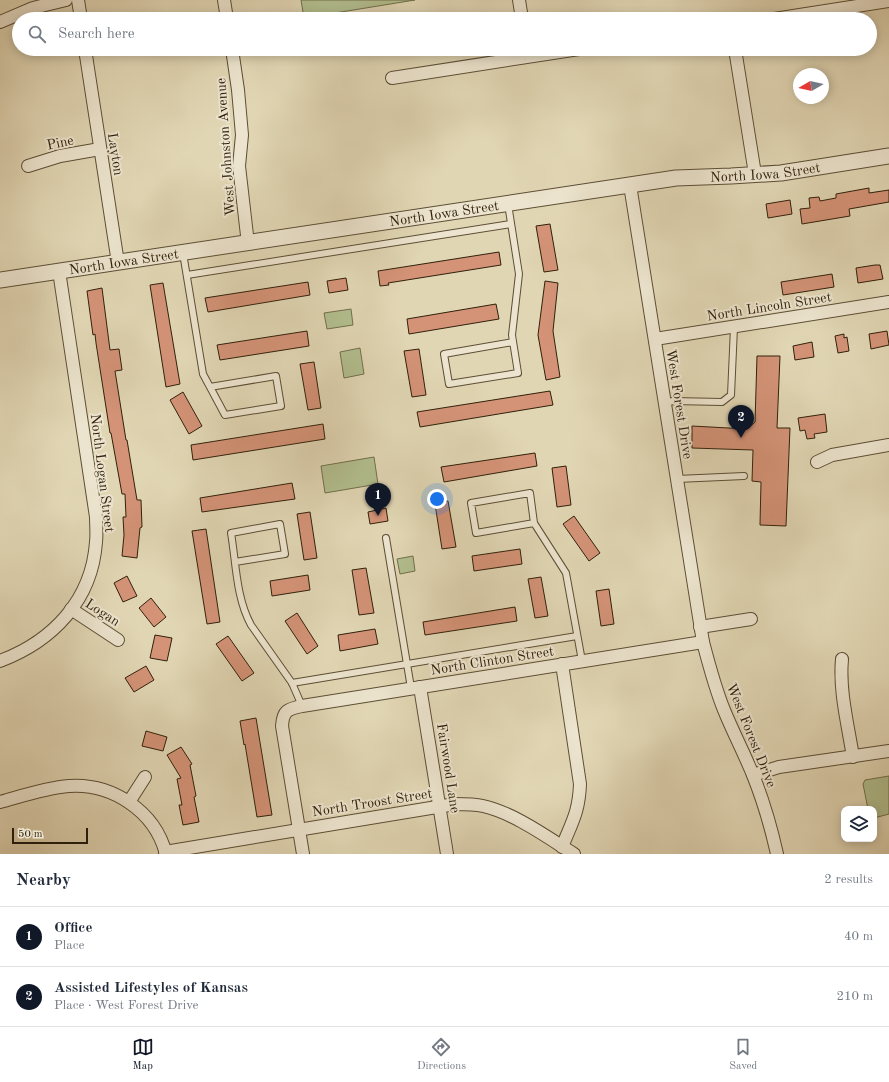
<!DOCTYPE html>
<html lang="en">
<head>
<meta charset="utf-8">
<style>
	body { margin:0; font-family:"Old Standard TT",serif; background:#f2f2f3; color:#1f2937 }
	.controls { position:absolute; right:12px; bottom:12px; display:grid; overflow:hidden; border-radius:8px; box-shadow:0 2px 10px #0003 }
	.controls button { width:36px; height:36px; display:grid; place-items:center; padding:0; border:0; border-bottom:1px solid #e0e1e3; background:#fff; color:#1f2937; font:20px sans-serif }
	.compass { position:absolute; left:793px; top:68px; width:36px; height:36px; border-radius:50%; background:#fff; box-shadow:0 2px 10px #0003; rotate:261deg }
	.scale { position:absolute; left:12px; bottom:10px; width:76px; box-sizing:border-box; padding-left:4px; border:2px solid #30200b; border-top:0; font-size:11px; line-height:14px; white-space:nowrap; color:#30200b; -webkit-text-stroke:3px #ece4ce; paint-order:stroke }
	.you { position:absolute; left:437px; top:499px; width:14px; height:14px; margin:-10px; border:3px solid #fff; border-radius:50%; background:#1a73e8; box-shadow:0 0 0 6px #1a73e833 }
	.badge { display:grid; place-items:center; width:26px; height:26px; border-radius:50%; background:#111827; color:#fff; font-size:13px; font-weight:700 }
	.pin { position:absolute; translate:-50% -33px; filter:drop-shadow(0 1px 2px #0008) }
	.pin::after { content:''; position:absolute; top:21px; width:14px; height:12px; background:inherit; clip-path:polygon(0 0,100% 0,50% 100%) }
	.list { margin:0; padding:0; list-style:none }
	h2 { display:flex; justify-content:space-between; align-items:center; height:52px; margin:0; padding:0 16px; font-size:17px }
	h2 small { font-size:13px; font-weight:400; color:#747a83 }
	.list li { display:grid; grid-template-columns:26px 1fr auto; gap:12px; align-items:center; box-sizing:border-box; height:60px; padding:0 16px; border-top:1px solid #e0e1e3 }
	.list b { display:block; font-size:15px; white-space:nowrap }
	.list p { margin:0; font-size:13px; white-space:nowrap; color:#747a83 }
	.list em { font-size:13px; font-style:normal; color:#747a83 }
	.icon { flex:none; width:22px; height:22px; fill:none; stroke:currentColor; stroke-width:2; stroke-linecap:round; stroke-linejoin:round }
	.map { position:relative; flex:none; width:889px; height:854px; overflow:hidden }
	.search { position:absolute; background:#fff; box-shadow:0 2px 10px #0003; left:12px; right:12px; top:12px; height:44px; display:flex; align-items:center; gap:10px; box-sizing:border-box; padding:0 14px; border-radius:22px; color:#747a83; font-size:15px }
	.sheet { height:172px; background:#fff }
	nav { display:flex; justify-content:space-around; align-items:center; box-sizing:border-box; height:56px; border-top:1px solid #e0e1e3; background:#fff; font-size:11px; color:#747a83 }
	nav a { display:grid; justify-items:center; gap:2px }
	nav .on { color:#111827 }
	.map>svg:first-child { display:block }
	.green { fill:#b2be8e; stroke:#716f4c }
	.building { fill:#d49377; stroke:#30200b }
	.lines { fill:none; stroke-linecap:round; stroke-linejoin:round }
	.service-casing { stroke:#5c4e35; stroke-width:8 }
	.minor-casing { stroke:#5c4e35; stroke-width:14 }
	.tertiary-casing { stroke:#5c4e35; stroke-width:17 }
	.service { stroke:#ece4ce; stroke-width:6 }
	.minor { stroke:#ece4ce; stroke-width:12 }
	.tertiary { stroke:#ece4ce; stroke-width:15 }
	.labels { text-anchor:middle; stroke-width:4; stroke-linejoin:round; paint-order:stroke }
	.street-label { font-size:14px; fill:#30200b; stroke:#ece4ce }
</style>
</head>
<body>
<div class="map">
<svg width="889" height="854" viewBox="0 0 889 854">
	<rect width="100%" height="100%" fill="#e1d6b4"/>
	<filter id="stains"><feTurbulence type="fractalNoise" baseFrequency=".005" numOctaves="4"/><feColorMatrix values="0 0 0 0 .2 0 0 0 0 .09 0 0 0 0 .02 0 0 0 .5 -.17"/></filter>
	<radialGradient id="worn" r=".72"><stop offset=".6" stop-color="#630" stop-opacity="0"/><stop offset="1" stop-color="#630" stop-opacity=".3"/></radialGradient>
	<g class="green">
		<path d="M 301,0 L 415,0 L 304,18 Z"/>
		<path d="M 351,309 L 353,325 L 327,329 L 324,313 Z"/>
		<path d="M 360,348 L 364,374 L 344,378 L 340,352 Z"/>
		<path d="M 374,457 L 378,484 L 325,493 L 321,466 Z"/>
		<path d="M 413,556 L 415,571 L 400,574 L 397,559 Z"/>
		<path d="M 889,776 L 889,814 L 874,818 L 874,809 L 868,809 L 863,784 L 865,780 Z"/>
	</g>
	<g class="building">
		<path d="M 869,188 L 869,193 L 889,190 L 889,202 L 849,209 L 850,216 L 802,224 L 800,209 L 810,208 L 809,198 L 819,197 L 820,201 L 836,198 L 836,194 Z"/>
		<path d="M 790,200 L 792,214 L 768,218 L 766,204 Z"/>
		<path d="M 550,224 L 558,270 L 544,272 L 536,226 Z"/>
		<path d="M 499,252 L 501,265 L 388,283 L 389,285 L 380,286 L 378,271 Z"/>
		<path d="M 875,265 L 880,265 L 883,279 L 858,283 L 856,268 Z"/>
		<path d="M 832,274 L 834,287 L 783,295 L 781,282 Z"/>
		<path d="M 346,278 L 348,290 L 329,293 L 327,281 Z"/>
		<path d="M 545,281 L 558,283 L 553,331 L 560,377 L 546,380 L 538,335 Z"/>
		<path d="M 308,282 L 310,295 L 208,312 L 205,298 Z"/>
		<path d="M 163,283 L 180,384 L 166,387 L 150,285 Z"/>
		<path d="M 102,288 L 110,350 L 119,349 L 122,370 L 115,371 L 126,440 L 127,440 L 137,500 L 141,500 L 142,527 L 140,528 L 137,558 L 122,556 L 124,535 L 123,517 L 126,517 L 125,494 L 122,494 L 111,433 L 110,433 L 96,343 L 95,334 L 93,335 L 87,291 Z"/>
		<path d="M 496,304 L 499,319 L 409,334 L 407,319 Z"/>
		<path d="M 307,331 L 309,346 L 220,360 L 217,345 Z"/>
		<path d="M 887,331 L 889,345 L 871,349 L 869,334 Z"/>
		<path d="M 844,334 L 844,338 L 847,337 L 849,351 L 838,353 L 835,336 Z"/>
		<path d="M 812,342 L 814,357 L 795,360 L 793,346 Z"/>
		<path d="M 419,349 L 426,395 L 412,397 L 404,351 Z"/>
		<path d="M 757,356 L 780,356 L 777,428 L 790,428 L 786,526 L 760,525 L 761,482 L 752,481 L 753,450 L 692,448 L 692,426 L 747,429 L 755,422 Z"/>
		<path d="M 314,362 L 321,408 L 308,410 L 300,364 Z"/>
		<path d="M 550,391 L 553,405 L 420,427 L 417,412 Z"/>
		<path d="M 183,392 L 202,426 L 189,434 L 170,400 Z"/>
		<path d="M 825,414 L 827,432 L 814,434 L 815,438 L 807,439 L 805,430 L 800,431 L 798,418 Z"/>
		<path d="M 323,424 L 325,439 L 193,460 L 191,445 Z"/>
		<path d="M 535,453 L 537,466 L 444,482 L 441,467 Z"/>
		<path d="M 566,466 L 571,505 L 557,507 L 552,468 Z"/>
		<path d="M 292,483 L 295,499 L 202,512 L 200,498 Z"/>
		<path d="M 448,501 L 456,547 L 442,549 L 435,504 Z"/>
		<path d="M 386,508 L 388,521 L 370,524 L 368,512 Z"/>
		<path d="M 310,512 L 317,558 L 304,560 L 297,514 Z"/>
		<path d="M 574,516 L 600,553 L 589,561 L 563,524 Z"/>
		<path d="M 206,529 L 220,622 L 207,624 L 192,531 Z"/>
		<path d="M 520,549 L 522,564 L 474,571 L 472,556 Z"/>
		<path d="M 366,568 L 374,613 L 359,615 L 352,570 Z"/>
		<path d="M 308,575 L 310,590 L 272,596 L 270,581 Z"/>
		<path d="M 127,576 L 137,596 L 123,602 L 114,583 Z"/>
		<path d="M 541,577 L 548,616 L 535,618 L 528,579 Z"/>
		<path d="M 609,589 L 614,624 L 601,626 L 596,591 Z"/>
		<path d="M 151,598 L 166,617 L 154,627 L 139,608 Z"/>
		<path d="M 515,607 L 517,621 L 425,635 L 423,622 Z"/>
		<path d="M 297,613 L 318,646 L 307,654 L 285,621 Z"/>
		<path d="M 375,629 L 378,644 L 340,651 L 338,635 Z"/>
		<path d="M 155,635 L 172,638 L 167,661 L 150,658 Z"/>
		<path d="M 228,636 L 254,673 L 242,681 L 216,644 Z"/>
		<path d="M 146,666 L 154,680 L 134,692 L 125,678 Z"/>
		<path d="M 256,718 L 272,815 L 257,817 L 245,744 L 244,745 L 240,721 Z"/>
		<path d="M 146,731 L 167,737 L 163,751 L 142,746 Z"/>
		<path d="M 181,747 L 192,764 L 190,765 L 196,796 L 194,797 L 199,822 L 183,825 L 179,805 L 182,805 L 177,779 L 181,778 L 167,755 Z"/>
	</g>
	<g class="lines">
		<g class="service-casing">
			<g id="service">
				<path d="M 508,204 L 519,274 L 512,335 L 518,373 L 449,384 L 444,354 L 513,342"/>
				<path d="M 183,253 L 203,374 L 225,415 L 281,406 L 276,376 L 210,387"/>
				<path d="M 187,275 L 511,224"/>
				<path d="M 665,403 L 673,401 L 722,402 L 731,395 L 734,327"/>
				<path d="M 677,479 L 744,476"/>
				<path d="M 534,523 L 476,533 L 471,503 L 530,493 L 534,523 L 566,573 L 582,661"/>
				<path d="M 386,538 L 411,688"/>
				<path d="M 235,562 L 285,554 L 280,524 L 231,533 C 236,562 236,598 251,625 L 292,683 L 302,706"/>
				<path d="M 292,683 L 577,636"/>
			</g>
		</g>
		<g class="minor-casing">
			<g id="minor">
				<path d="M 78,0 L 81,19"/>
				<path d="M 224,0 L 227,19"/>
				<path d="M 519,0 L 522,19"/>
				<path d="M 774,19 L 889,1"/>
				<path d="M 0,22 L 33,8 L 66,0"/>
				<path d="M 85,49 L 118,263"/>
				<path d="M 232,49 L 238,90 L 242,135 L 239,166 L 248,244"/>
				<path d="M 735,49 L 755,174"/>
				<path d="M 392,78 L 579,49"/>
				<path d="M 28,166 L 60,156 L 100,149"/>
				<path d="M 630,185 L 703,642 C 709,665 715,688 724,710 C 733,732 744,753 753,775 C 763,800 771,827 777,854"/>
				<path d="M 655,339 L 889,302"/>
				<path d="M 817,462 L 832,455 L 889,445"/>
				<path d="M 71,609 L 118,640"/>
				<path d="M 700,627 L 751,619"/>
				<path d="M 842,659 C 839,691 848,725 853,757"/>
				<path d="M 0,661 C 53,641 92,600 96,542 C 97,534 96,525 96,517 L 59,271"/>
				<path d="M 562,664 L 580,784 C 579,812 572,822 562,847"/>
				<path d="M 420,687 L 447,854"/>
				<path d="M 753,775 L 779,767 L 889,751"/>
				<path d="M 0,802 C 22,796 45,788 69,786 C 112,783 155,811 166,854"/>
				<path d="M 129,802 L 145,777"/>
				<path d="M 165,852 L 455,804 C 464,804 474,804 483,806 C 514,813 547,837 574,854"/>
				<path d="M 303,854 L 282,726 C 283,711 287,709 302,706 L 703,642"/>
			</g>
		</g>
		<g class="tertiary-casing">
			<g id="tertiary">
				<path id="s1" d="M 0,280 L 676,178 L 731,176 L 781,173 L 889,156"/>
			</g>
		</g>
		<use href="#service" class="service"/>
		<use href="#minor" class="minor"/>
		<use href="#tertiary" class="tertiary"/>
	</g>
	<g class="labels">
		<g class="street-label">
			<text transform="translate(60 142) rotate(-12)" y="5">Pine</text>
			<text transform="translate(225 147) rotate(-94)" y="5">West Johnston Avenue</text>
			<text transform="translate(116 154) rotate(81)" y="5">Layton</text>
			<text dy="5" stroke="none"><textPath href="#s1" startOffset="773">North Iowa Street</textPath></text>
			<text dy="5" stroke="none"><textPath href="#s1" startOffset="449">North Iowa Street</textPath></text>
			<text dy="5" stroke="none"><textPath href="#s1" startOffset="125">North Iowa Street</textPath></text>
			<text transform="translate(769 306) rotate(-9)" y="5">North Lincoln Street</text>
			<text transform="translate(680 404) rotate(81)" y="5">West Forest Drive</text>
			<text transform="translate(103 473) rotate(83)" y="5">North Logan Street</text>
			<text transform="translate(103 612) rotate(33)" y="5">Logan</text>
			<text transform="translate(492 660) rotate(-9)" y="5">North Clinton Street</text>
			<text transform="translate(752 735) rotate(68)" y="5">West Forest Drive</text>
			<text transform="translate(449 768) rotate(81)" y="5">Fairwood Lane</text>
			<text transform="translate(372 802) rotate(-9)" y="5">North Troost Street</text>
		</g>
	</g>
	<rect width="100%" height="100%" filter="url(#stains)"/>
	<rect width="100%" height="100%" fill="url(#worn)"/>
</svg>
<div class="controls">
<button><svg class="icon" aria-label="layers" viewBox="0 0 24 24"><path d="M12 4l9 5-9 5-9-5zM3 14l9 5 9-5"/></svg></button>
</div>
<svg class="compass" viewBox="-18 -18 36 36"><path d="M0-13l5 13h-10z" fill="#e53935"/><path d="M0 13l5-13h-10z" fill="#747a83"/></svg>
<div class="scale">50 m</div>
<div class="you"></div>
<div class="pin badge" style="left:378px;top:516px">1</div>
<div class="pin badge" style="left:741px;top:438px">2</div>
<div class="search"><svg class="icon" aria-label="search" viewBox="0 0 24 24"><circle cx="10" cy="10" r="6"/><path d="M15 15l6 6"/></svg>Search here</div>
</div>
<section class="sheet">
<h2>Nearby<small>2 results</small></h2>
<ul class="list">
<li><span class="badge">1</span><div><b>Office</b><p>Place</p></div><em>40 m</em></li>
<li><span class="badge">2</span><div><b>Assisted Lifestyles of Kansas</b><p>Place · West Forest Drive</p></div><em>210 m</em></li>
</ul>
</section>
<nav>
<a class="on"><svg class="icon" aria-label="map" viewBox="0 0 24 24"><path d="M3 6l6-2 6 2 6-2v14l-6 2-6-2-6 2zM9 4v14M15 6v14"/></svg>Map</a>
<a><svg class="icon" aria-label="directions" viewBox="0 0 24 24"><path d="M12 3l9 9-9 9-9-9zM9 14v-3h6M13 9l2 2-2 2"/></svg>Directions</a>
<a><svg class="icon" aria-label="saved" viewBox="0 0 24 24"><path d="M7 4h10v16l-5-4-5 4z"/></svg>Saved</a>
</nav>
</body>
</html>
